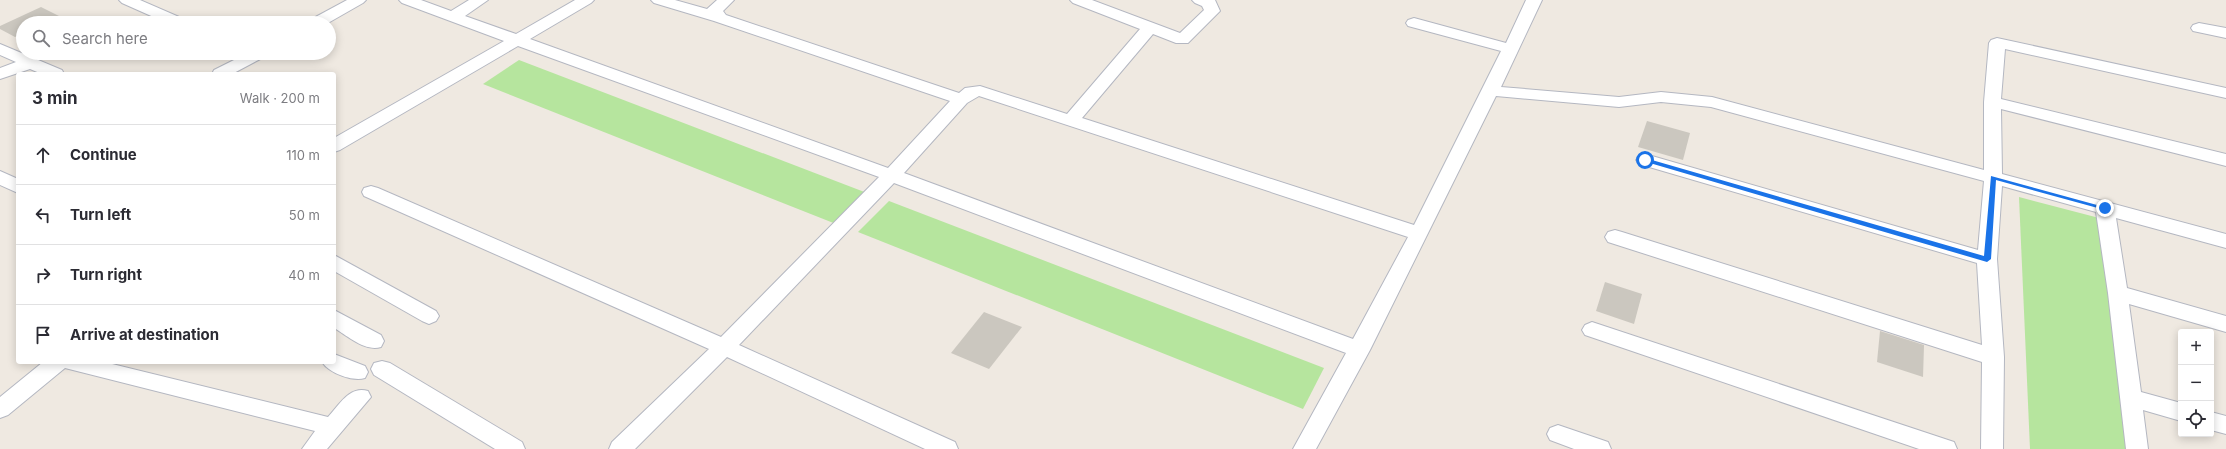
<!DOCTYPE html>
<html lang="en">
<head>
<meta charset="utf-8">
<style>
	body { margin:0; font-family:Inter,sans-serif; background:#f2f2f3; color:#2b2b33 }
	.controls { position:absolute; right:12px; bottom:12px; display:grid; overflow:hidden; border-radius:4px; box-shadow:0 2px 10px #0003 }
	.controls button { width:36px; height:36px; display:grid; place-items:center; padding:0; border:0; border-bottom:1px solid #e1e1e2; background:#fff; color:#2b2b33; font:20px sans-serif }
	.stop { position:absolute; width:12px; height:12px; margin:-9px; border:3px solid #1a73e8; border-radius:50%; background:#fff }
	.stop.end { background:#1a73e8; border-color:#fff; box-shadow:0 1px 4px #0008 }
	.list { margin:0; padding:0; list-style:none }
	h2 { display:flex; justify-content:space-between; align-items:center; height:52px; margin:0; padding:0 16px; font-size:17px }
	h2 small { font-size:13px; font-weight:400; color:#7c7c81 }
	.list li { display:grid; grid-template-columns:26px 1fr auto; gap:12px; align-items:center; box-sizing:border-box; height:60px; padding:0 16px; border-top:1px solid #e1e1e2 }
	.list b { display:block; font-size:15px; white-space:nowrap }
	.list em { font-size:13px; font-style:normal; color:#7c7c81 }
	.icon { flex:none; width:22px; height:22px; fill:none; stroke:currentColor; stroke-width:2; stroke-linecap:round; stroke-linejoin:round }
	.map { position:relative; flex:none; width:2226px; height:449px; overflow:hidden }
	.search { position:absolute; background:#fff; box-shadow:0 2px 10px #0003; left:16px; top:16px; width:320px; height:44px; display:flex; align-items:center; gap:10px; box-sizing:border-box; padding:0 14px; border-radius:22px; color:#7c7c81; font-size:15px }
	.panel { position:absolute; background:#fff; box-shadow:0 2px 10px #0003; left:16px; top:72px; width:320px; height:292px; border-radius:4px }
	.map>svg:first-child { display:block }
	.green { fill:#b6e59e }
	.building { fill:#cbc7bf }
	.lines { fill:none; stroke-linecap:round; stroke-linejoin:round }
	.minor-casing { stroke:#b4b7c1; stroke-width:2 }
	.minor { fill:#fff; fill-rule:evenodd }
	.route { fill:#1a73e8 }
</style>
</head>
<body>
<div class="map">
<svg width="2226" height="449" viewBox="0 0 2226 449">
	<rect width="100%" height="100%" fill="#efe9e1"/>
	<g class="green">
		<path d="M 519,60 L 867,193 L 836,224 L 483,84 Z"/>
		<path d="M 2019,197 L 2103,219 L 2129,449 L 2030,449 Z"/>
		<path d="M 889,201 L 1324,368 L 1303,409 L 858,232 Z"/>
	</g>
	<g class="building">
		<path d="M 41,7 L 59,16 L 44,23 L 23,23 L 23,33 L 15,37 L 0,29 L 0,26 Z"/>
		<path d="M 1647,121 L 1690,133 L 1683,160 L 1638,147 Z"/>
		<path d="M 1605,282 L 1642,294 L 1634,324 L 1596,311 Z"/>
		<path d="M 984,312 L 1022,327 L 989,369 L 951,353 Z"/>
		<path d="M 1880,331 L 1924,345 L 1923,377 L 1877,362 Z"/>
	</g>
	<g class="lines">
		<g class="minor-casing">
			<g id="minor">
				<path d="M 119,0 L 140,0 L 186,20 L 188,23 L 167,23 L 122,3 Z"/>
				<path d="M 347,0 L 366,0 L 363,3 L 328,23 L 308,23 L 310,20 Z"/>
				<path d="M 399,0 L 421,0 L 451,11 L 469,0 L 488,0 L 465,16 L 516,34 L 575,0 L 594,0 L 591,3 L 530,39 L 888,168 L 950,101 L 714,21 L 654,3 L 651,0 L 675,0 L 707,9 L 717,0 L 734,0 L 723,11 L 726,15 L 959,93 L 965,88 L 980,86 L 1067,114 L 1140,29 L 1073,3 L 1070,0 L 1092,0 L 1180,33 L 1204,10 L 1202,6 L 1195,3 L 1192,0 L 1215,0 L 1220,11 L 1188,43 L 1176,43 L 1153,34 L 1082,118 L 1414,225 L 1501,51 L 1408,26 L 1406,23 L 1408,20 L 1414,18 L 1506,43 L 1526,0 L 1542,0 L 1501,87 L 1619,97 L 1661,92 L 1712,97 L 1984,170 L 1984,102 L 1989,43 L 1991,40 L 1997,38 L 2226,88 L 2226,98 L 2005,49 L 2001,99 L 2226,154 L 2226,166 L 2001,109 L 2002,174 L 2226,234 L 2226,248 L 2116,218 L 2127,288 L 2226,316 L 2226,332 L 2129,304 L 2141,392 L 2181,403 L 2181,421 L 2143,410 L 2148,449 L 2126,449 L 2108,293 L 2096,212 L 2002,186 L 1997,259 L 2004,357 L 2003,449 L 1981,449 L 1982,362 L 1608,242 L 1605,237 L 1608,232 L 1615,230 L 1622,232 L 1982,345 L 1977,263 L 1639,164 L 1636,160 L 1639,156 L 1645,154 L 1978,250 L 1984,181 L 1711,107 L 1661,102 L 1619,107 L 1496,96 L 1370,350 L 1316,449 L 1293,449 L 1346,353 L 894,183 L 739,345 L 955,442 L 958,449 L 925,449 L 727,357 L 635,449 L 609,449 L 612,442 L 709,349 L 364,196 L 362,192 L 364,188 L 371,186 L 378,188 L 721,337 L 879,177 L 518,46 L 340,150 L 334,152 L 334,138 L 504,41 L 402,3 ZM 979,96 L 1408,237 L 1353,339 L 904,173 L 967,103 Z"/>
				<path d="M 2199,23 L 2226,28 L 2226,38 L 2193,31 L 2191,28 L 2193,25 Z"/>
				<path d="M 0,44 L 62,70 L 64,74 L 42,74 L 30,69 L 0,79 L 0,68 L 16,62 L 0,55 Z"/>
				<path d="M 248,53 L 268,53 L 266,56 L 232,74 L 212,74 L 214,70 Z"/>
				<path d="M 0,171 L 18,179 L 18,193 L 0,185 Z"/>
				<path d="M 334,255 L 436,311 L 439,316 L 436,321 L 429,324 L 422,321 L 334,271 Z"/>
				<path d="M 334,310 L 381,335 L 384,341 L 381,347 C 365,352 348,336 334,328 Z"/>
				<path d="M 1592,322 L 1954,442 L 1957,449 L 1919,449 L 1585,335 L 1582,330 L 1585,325 Z"/>
				<path d="M 334,354 L 365,366 L 368,372 L 365,378 C 353,382 329,373 322,362 L 334,362 Z"/>
				<path d="M 382,361 L 390,363 L 522,442 L 525,449 L 495,449 L 374,375 L 371,369 L 374,363 Z"/>
				<path d="M 43,362 L 104,362 L 328,417 C 339,405 350,385 368,391 L 371,397 L 327,449 L 302,449 L 315,431 L 65,368 L 8,415 L 0,418 L 0,397 Z"/>
				<path d="M 2211,412 L 2226,416 L 2226,434 L 2211,430 Z"/>
				<path d="M 1558,425 L 1608,442 L 1611,449 L 1574,449 L 1550,440 L 1547,434 L 1550,428 Z"/>
			</g>
		</g>
		<use href="#minor" class="minor"/>
	</g>
	<path class="route" d="M 1645,158 L 1984,256 L 1991,176 L 2108,208 L 2105,210 L 1996,180 L 1991,259 L 1987,262 L 1643,161 Z"/>
</svg>
<div class="controls">
<button>+</button>
<button>−</button>
<button><svg class="icon" aria-label="locate" viewBox="0 0 24 24"><circle cx="12" cy="12" r="6"/><path d="M12 2v4M12 18v4M2 12h4M18 12h4"/></svg></button>
</div>
<div class="stop" style="left:1645px;top:160px"></div>
<div class="stop end" style="left:2105px;top:208px"></div>
<div class="search"><svg class="icon" aria-label="search" viewBox="0 0 24 24"><circle cx="10" cy="10" r="6"/><path d="M15 15l6 6"/></svg>Search here</div>
<section class="panel">
<h2>3 min<small>Walk · 200 m</small></h2>
<ul class="list">
<li><svg class="icon" aria-label="ahead" viewBox="0 0 24 24"><path d="M12 20V5M6 11l6-6 6 6"/></svg><div><b>Continue</b></div><em>110 m</em></li>
<li><svg class="icon" aria-label="left" viewBox="0 0 24 24"><path d="M17 20v-9H6M10 6l-5 5 5 5"/></svg><div><b>Turn left</b></div><em>50 m</em></li>
<li><svg class="icon" aria-label="right" viewBox="0 0 24 24"><path d="M7 20v-9h11M14 6l5 5-5 5"/></svg><div><b>Turn right</b></div><em>40 m</em></li>
<li><svg class="icon" aria-label="arrive" viewBox="0 0 24 24"><path d="M6 21V4h12l-3 4 3 4H6"/></svg><div><b>Arrive at destination</b></div></li>
</ul>
</section>
</div>
</body>
</html>
